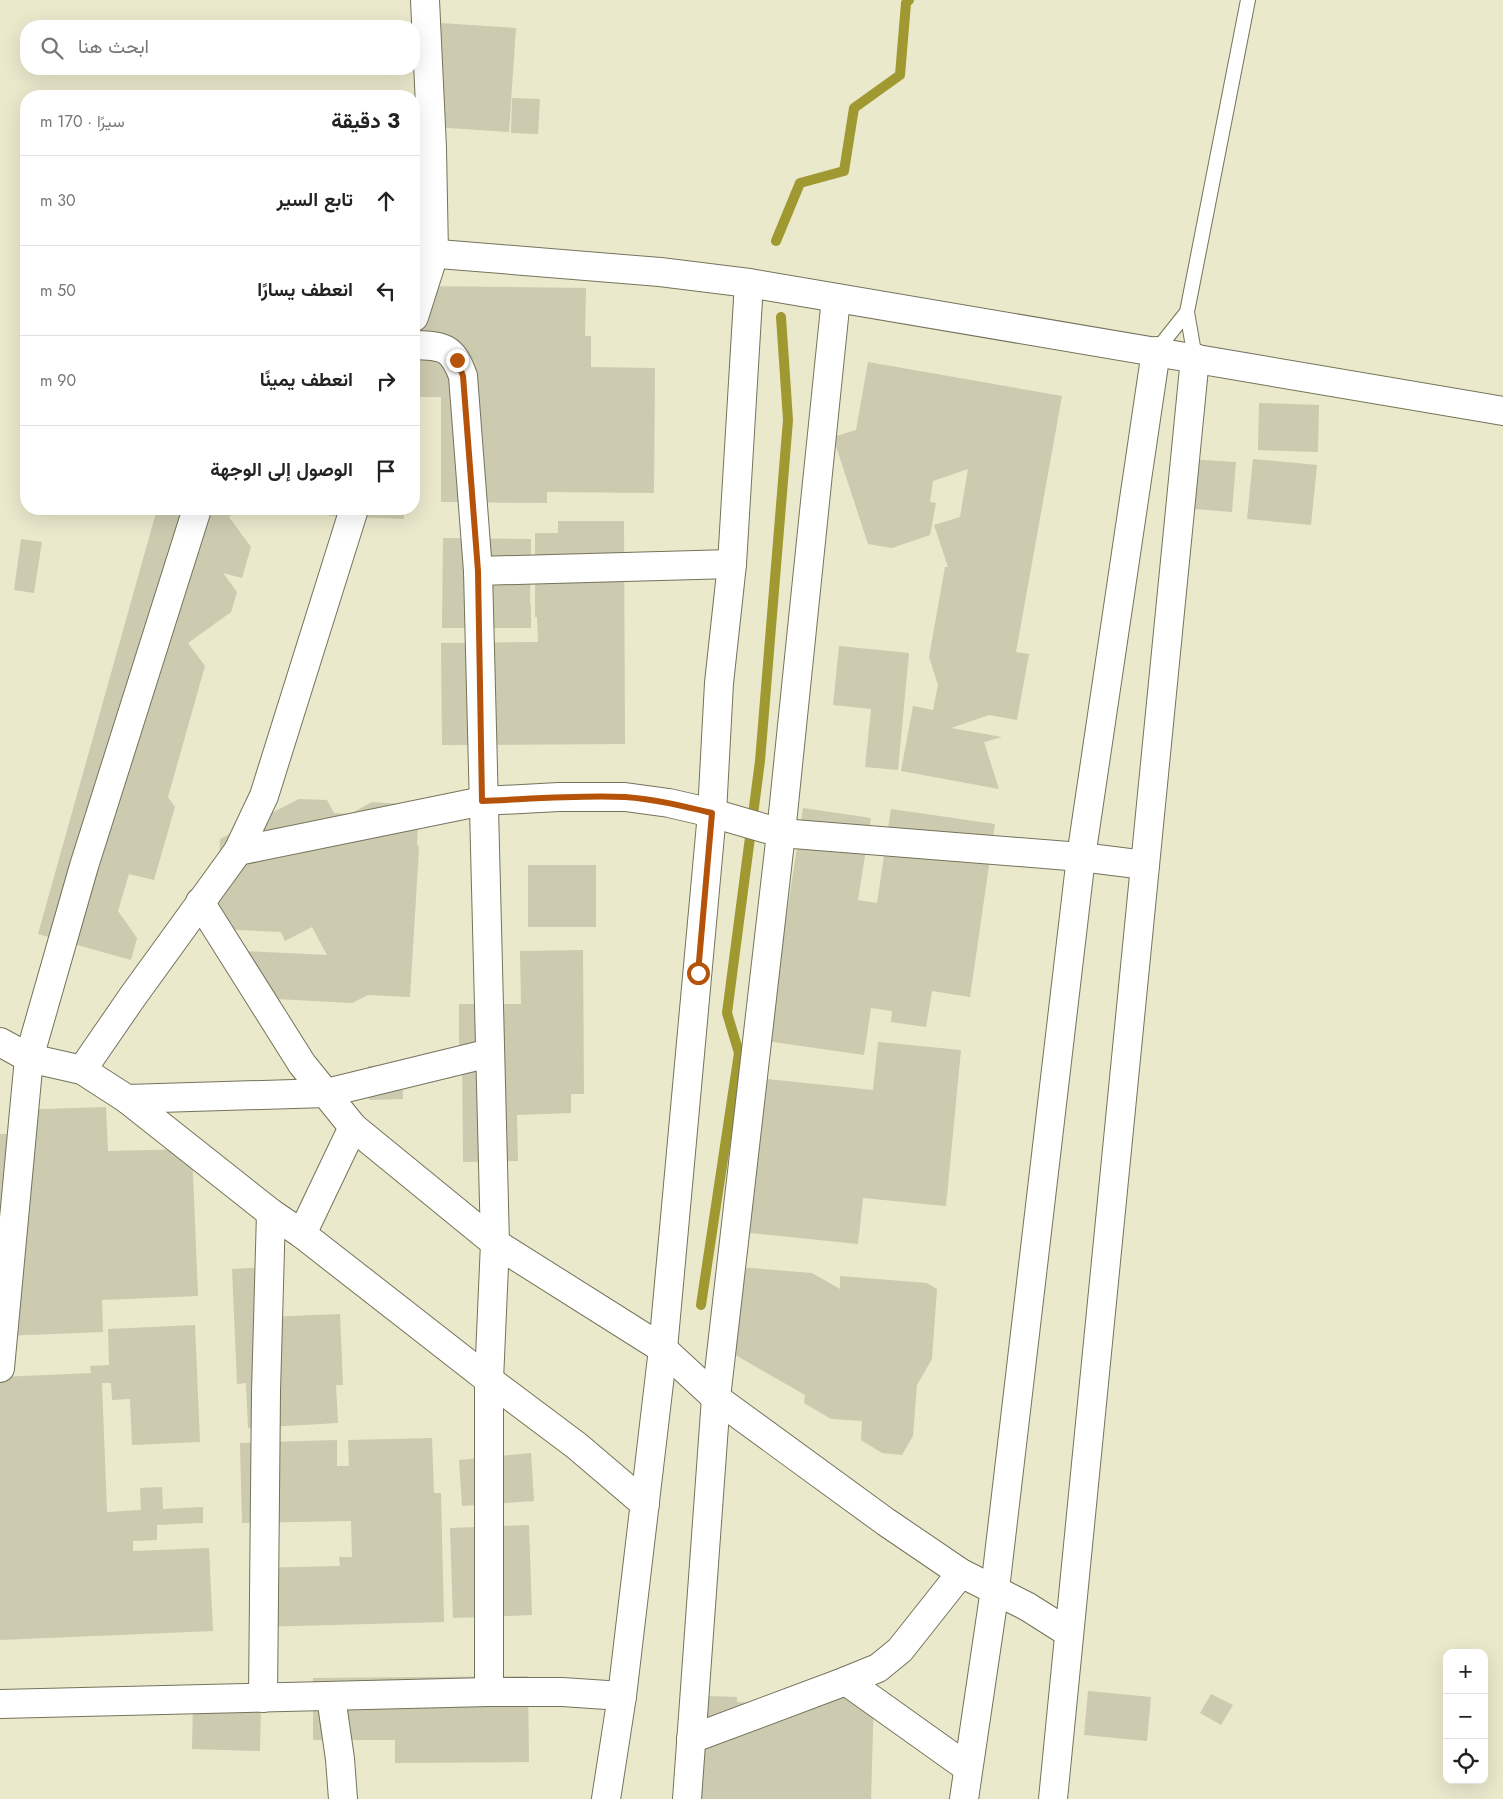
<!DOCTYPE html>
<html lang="ar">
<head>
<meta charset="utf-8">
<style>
	body { margin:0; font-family:Jost,Vazirmatn,sans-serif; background:#f6f6f6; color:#222; direction:rtl }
	.controls { position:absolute; right:15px; bottom:15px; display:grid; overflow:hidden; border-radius:10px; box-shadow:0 5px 20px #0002 }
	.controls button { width:45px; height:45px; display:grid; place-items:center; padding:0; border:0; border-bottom:1px solid #e0e0e0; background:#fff; color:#222; font:25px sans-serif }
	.stop { position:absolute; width:15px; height:15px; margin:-11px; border:4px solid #b45309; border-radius:50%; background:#fff }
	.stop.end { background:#b45309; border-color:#fff; box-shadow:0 1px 5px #0008 }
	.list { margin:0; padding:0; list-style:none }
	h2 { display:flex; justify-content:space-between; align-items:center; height:65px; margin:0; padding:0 20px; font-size:21px }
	h2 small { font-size:16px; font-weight:400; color:#767676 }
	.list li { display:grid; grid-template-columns:32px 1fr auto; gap:15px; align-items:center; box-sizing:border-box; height:90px; padding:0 20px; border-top:1px solid #e0e0e0 }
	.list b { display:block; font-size:19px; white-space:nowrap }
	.list em { font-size:16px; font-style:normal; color:#767676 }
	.icon { flex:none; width:28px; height:28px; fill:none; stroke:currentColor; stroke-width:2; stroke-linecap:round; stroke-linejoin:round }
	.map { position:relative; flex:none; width:1503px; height:1799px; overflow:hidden; direction:ltr }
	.search { position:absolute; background:#fff; box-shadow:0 5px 20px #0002; left:20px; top:20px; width:400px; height:55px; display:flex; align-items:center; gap:12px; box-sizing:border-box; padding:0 18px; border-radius:20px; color:#767676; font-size:19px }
	.panel { position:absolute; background:#fff; box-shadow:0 5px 20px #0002; left:20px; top:90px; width:400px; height:425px; border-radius:20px; direction:rtl }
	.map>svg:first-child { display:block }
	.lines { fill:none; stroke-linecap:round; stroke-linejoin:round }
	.stream { stroke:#a09831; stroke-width:10 }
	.building { fill:#cccaaf }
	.service-casing { stroke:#75735a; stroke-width:16 }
	.minor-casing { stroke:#75735a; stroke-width:30 }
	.service { stroke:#fff; stroke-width:14 }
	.minor { stroke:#fff; stroke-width:28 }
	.route { stroke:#b45309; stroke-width:6 }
</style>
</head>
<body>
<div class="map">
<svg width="1503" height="1799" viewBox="0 0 1503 1799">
	<rect width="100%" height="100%" fill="#eae9cc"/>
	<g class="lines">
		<g class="stream">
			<path d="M 776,241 L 800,183 L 844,171 L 854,108 L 900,75 L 906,3 L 909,0"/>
			<path d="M 701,1305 L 739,1053 L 727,1013 L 760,761 L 788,420 L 781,317"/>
		</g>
	</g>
	<g class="building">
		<path d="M 440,23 L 516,28 L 509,132 L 434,127 Z"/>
		<path d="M 512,98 L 540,99 L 538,134 L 511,133 Z"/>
		<path d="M 26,269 L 26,285 L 22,283 Z"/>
		<path d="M 419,286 L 586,288 L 585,336 L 591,336 L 591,367 L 655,368 L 654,493 L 547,492 L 547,503 L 441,502 L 441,397 L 418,397 Z"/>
		<path d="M 868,362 L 1062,396 L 1016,652 L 1029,654 L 1017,720 L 989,715 L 951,728 L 1002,737 L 984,742 L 999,789 L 901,771 L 913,706 L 933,710 L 938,685 L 929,657 L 945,567 L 948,567 L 934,525 L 960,517 L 968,469 L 933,481 L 930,502 L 936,503 L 930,535 L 892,548 L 868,544 L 833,437 L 856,430 Z"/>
		<path d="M 1259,403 L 1319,405 L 1318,452 L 1258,450 Z"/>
		<path d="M 1187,459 L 1236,462 L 1232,512 L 1183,508 Z"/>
		<path d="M 1253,459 L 1317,465 L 1311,525 L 1247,519 Z"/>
		<path d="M 157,509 L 240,509 L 229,517 L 251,547 L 242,578 L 223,573 L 237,592 L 231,612 L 188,643 L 205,666 L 168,797 L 175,807 L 154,880 L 129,874 L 118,911 L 137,938 L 131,960 L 38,934 Z"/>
		<path d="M 329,509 L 404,509 L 404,519 L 329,516 Z"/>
		<path d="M 558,521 L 624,521 L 625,744 L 442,745 L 441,643 L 538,642 L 537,617 L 535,617 L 535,533 L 558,533 Z"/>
		<path d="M 443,538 L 531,539 L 530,604 L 531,604 L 531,628 L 442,628 Z"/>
		<path d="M 21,539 L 42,542 L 34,593 L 14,590 Z"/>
		<path d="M 839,646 L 909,653 L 898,770 L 865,767 L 871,709 L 833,705 Z"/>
		<path d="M 299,799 L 327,800 L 334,813 L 350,814 L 372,802 L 419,805 L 417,844 L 419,848 L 410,997 L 368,995 L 352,1003 L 257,998 L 243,951 L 327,955 L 312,927 L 285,941 L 281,932 L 217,929 L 204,903 L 219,869 L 220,839 Z"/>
		<path d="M 803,808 L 871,818 L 858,900 L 877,903 L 891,809 L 995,824 L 970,997 L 932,991 L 926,1027 L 891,1022 L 892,1011 L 871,1008 L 864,1055 L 766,1041 L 782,932 L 784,932 Z"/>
		<rect x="528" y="865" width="68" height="62"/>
		<path d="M 583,950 L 584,1094 L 571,1094 L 571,1113 L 517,1115 L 518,1161 L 463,1162 L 462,1047 L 459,1047 L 459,1004 L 521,1004 L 520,951 Z"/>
		<path d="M 878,1042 L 961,1050 L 946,1206 L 863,1198 L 858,1244 L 730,1231 L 756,1078 L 873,1090 Z"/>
		<path d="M 402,1065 L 403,1099 L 369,1100 L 368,1066 Z"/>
		<path d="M 106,1107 L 108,1151 L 192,1149 L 198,1296 L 102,1300 L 103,1332 L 2,1336 L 0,1281 L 0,1134 L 12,1134 L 12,1110 Z"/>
		<path d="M 726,1266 L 812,1273 L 840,1289 L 840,1276 L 927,1283 L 937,1289 L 932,1359 L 917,1385 L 913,1436 L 902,1455 L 882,1453 L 861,1440 L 862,1421 L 831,1419 L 804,1403 L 805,1395 L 713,1342 Z"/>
		<path d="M 267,1267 L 269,1317 L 340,1314 L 343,1385 L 336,1385 L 338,1423 L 248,1428 L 246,1383 L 237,1384 L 232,1269 Z"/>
		<path d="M 195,1325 L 200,1442 L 132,1445 L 130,1399 L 112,1400 L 111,1383 L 102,1383 L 107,1512 L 141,1510 L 140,1488 L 162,1487 L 163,1509 L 203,1507 L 203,1523 L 157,1525 L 157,1540 L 133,1541 L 133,1551 L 209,1548 L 213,1631 L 0,1640 L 0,1377 L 91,1373 L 90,1366 L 109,1365 L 108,1329 Z"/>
		<path d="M 432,1438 L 434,1493 L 441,1493 L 444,1622 L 256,1627 L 254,1568 L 340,1566 L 339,1557 L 352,1557 L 351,1521 L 242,1523 L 240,1443 L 337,1440 L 337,1466 L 349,1466 L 348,1440 Z"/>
		<path d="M 531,1453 L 534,1501 L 462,1506 L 459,1460 Z"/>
		<path d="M 529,1525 L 532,1615 L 453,1618 L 450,1528 Z"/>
		<path d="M 528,1676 L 529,1762 L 395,1763 L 395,1740 L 313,1740 L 313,1678 Z"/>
		<path d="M 1088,1691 L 1151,1697 L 1147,1741 L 1084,1735 Z"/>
		<path d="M 778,1692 L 874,1695 L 871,1799 L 677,1799 L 680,1695 L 737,1697 L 737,1702 L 777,1703 Z"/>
		<path d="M 1211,1694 L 1233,1705 L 1221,1725 L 1200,1713 Z"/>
		<path d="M 193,1702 L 261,1704 L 260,1751 L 192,1749 Z"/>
	</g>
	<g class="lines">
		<g class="service-casing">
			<g id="service">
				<path d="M 1156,351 L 1187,312"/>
				<path d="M 1195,358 L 1187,312 L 1248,0"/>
			</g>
		</g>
		<g class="minor-casing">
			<g id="minor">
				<path d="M 414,252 L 660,272 L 749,283 L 1503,411"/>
				<path d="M 414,317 L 434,254 L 432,148 L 425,0"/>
				<path d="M 414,345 C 443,346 452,346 463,376 L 478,571 L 495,1243 L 663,1349 L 716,1398 L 886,1522 L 961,1573 L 1028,1607 L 1069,1633"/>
				<path d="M 478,571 L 732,564"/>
				<path d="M 238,851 L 483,801 L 559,797 L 625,797 L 669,803 L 712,813 L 781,833 L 1081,857 L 1145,865"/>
				<path d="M 200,902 L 302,1064 L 353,1127 L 495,1243 L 489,1380 L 489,1692"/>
				<path d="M 0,1042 L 29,1058 L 82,1070 L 127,1099 L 271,1213 L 302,1234 L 489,1380 L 577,1446 L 645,1504"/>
				<path d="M 82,1070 L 133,996 L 238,851 L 264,796 L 354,509"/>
				<path d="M 127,1099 L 326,1093 L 490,1053"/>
				<path d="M 302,1234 L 353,1127"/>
				<path d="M 0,1368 L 29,1058 L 84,866 L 197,509"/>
				<path d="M 846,1681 L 968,1768"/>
				<path d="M 331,1697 L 340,1759 L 343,1799"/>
				<path d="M 263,1698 L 266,1392 L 271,1213"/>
				<path d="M 0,1704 L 489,1692 L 562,1692 L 622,1696"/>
				<path d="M 691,1739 L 846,1681 L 878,1668 L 900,1650 L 961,1573"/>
				<path d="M 606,1799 L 622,1696 L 663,1349 L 712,813 L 719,683 L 732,564 L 749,283"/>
				<path d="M 687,1799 L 716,1398 L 781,833 L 836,298"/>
				<path d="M 964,1799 L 995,1589 L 1081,857 L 1156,351"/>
				<path d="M 1053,1799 L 1195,358"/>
			</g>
		</g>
		<use href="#service" class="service"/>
		<use href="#minor" class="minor"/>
	</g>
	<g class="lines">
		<path class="route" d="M 457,360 L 463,376 L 478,571 L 482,801 C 530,799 577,795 625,797 C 654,799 683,806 712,813 L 698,973"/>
	</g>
</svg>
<div class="controls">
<button>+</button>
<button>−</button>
<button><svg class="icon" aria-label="locate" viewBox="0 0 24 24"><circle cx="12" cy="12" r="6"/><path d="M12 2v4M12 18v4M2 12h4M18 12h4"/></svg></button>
</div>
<div class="stop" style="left:698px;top:973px"></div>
<div class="stop end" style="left:457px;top:360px"></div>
<div class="search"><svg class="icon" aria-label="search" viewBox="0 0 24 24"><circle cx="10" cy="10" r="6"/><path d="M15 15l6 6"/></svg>ابحث هنا</div>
<section class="panel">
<h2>3 دقيقة<small>سيرًا · 170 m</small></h2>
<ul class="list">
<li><svg class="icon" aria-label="ahead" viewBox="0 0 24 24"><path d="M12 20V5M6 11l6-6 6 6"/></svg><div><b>تابع السير</b></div><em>30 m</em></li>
<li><svg class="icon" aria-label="left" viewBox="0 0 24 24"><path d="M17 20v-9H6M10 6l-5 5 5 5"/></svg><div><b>انعطف يسارًا</b></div><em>50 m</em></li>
<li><svg class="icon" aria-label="right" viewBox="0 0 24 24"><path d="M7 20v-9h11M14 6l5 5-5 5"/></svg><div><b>انعطف يمينًا</b></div><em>90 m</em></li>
<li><svg class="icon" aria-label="arrive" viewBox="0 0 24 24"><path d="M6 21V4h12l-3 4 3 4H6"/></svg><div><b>الوصول إلى الوجهة</b></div></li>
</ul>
</section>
</div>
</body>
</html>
